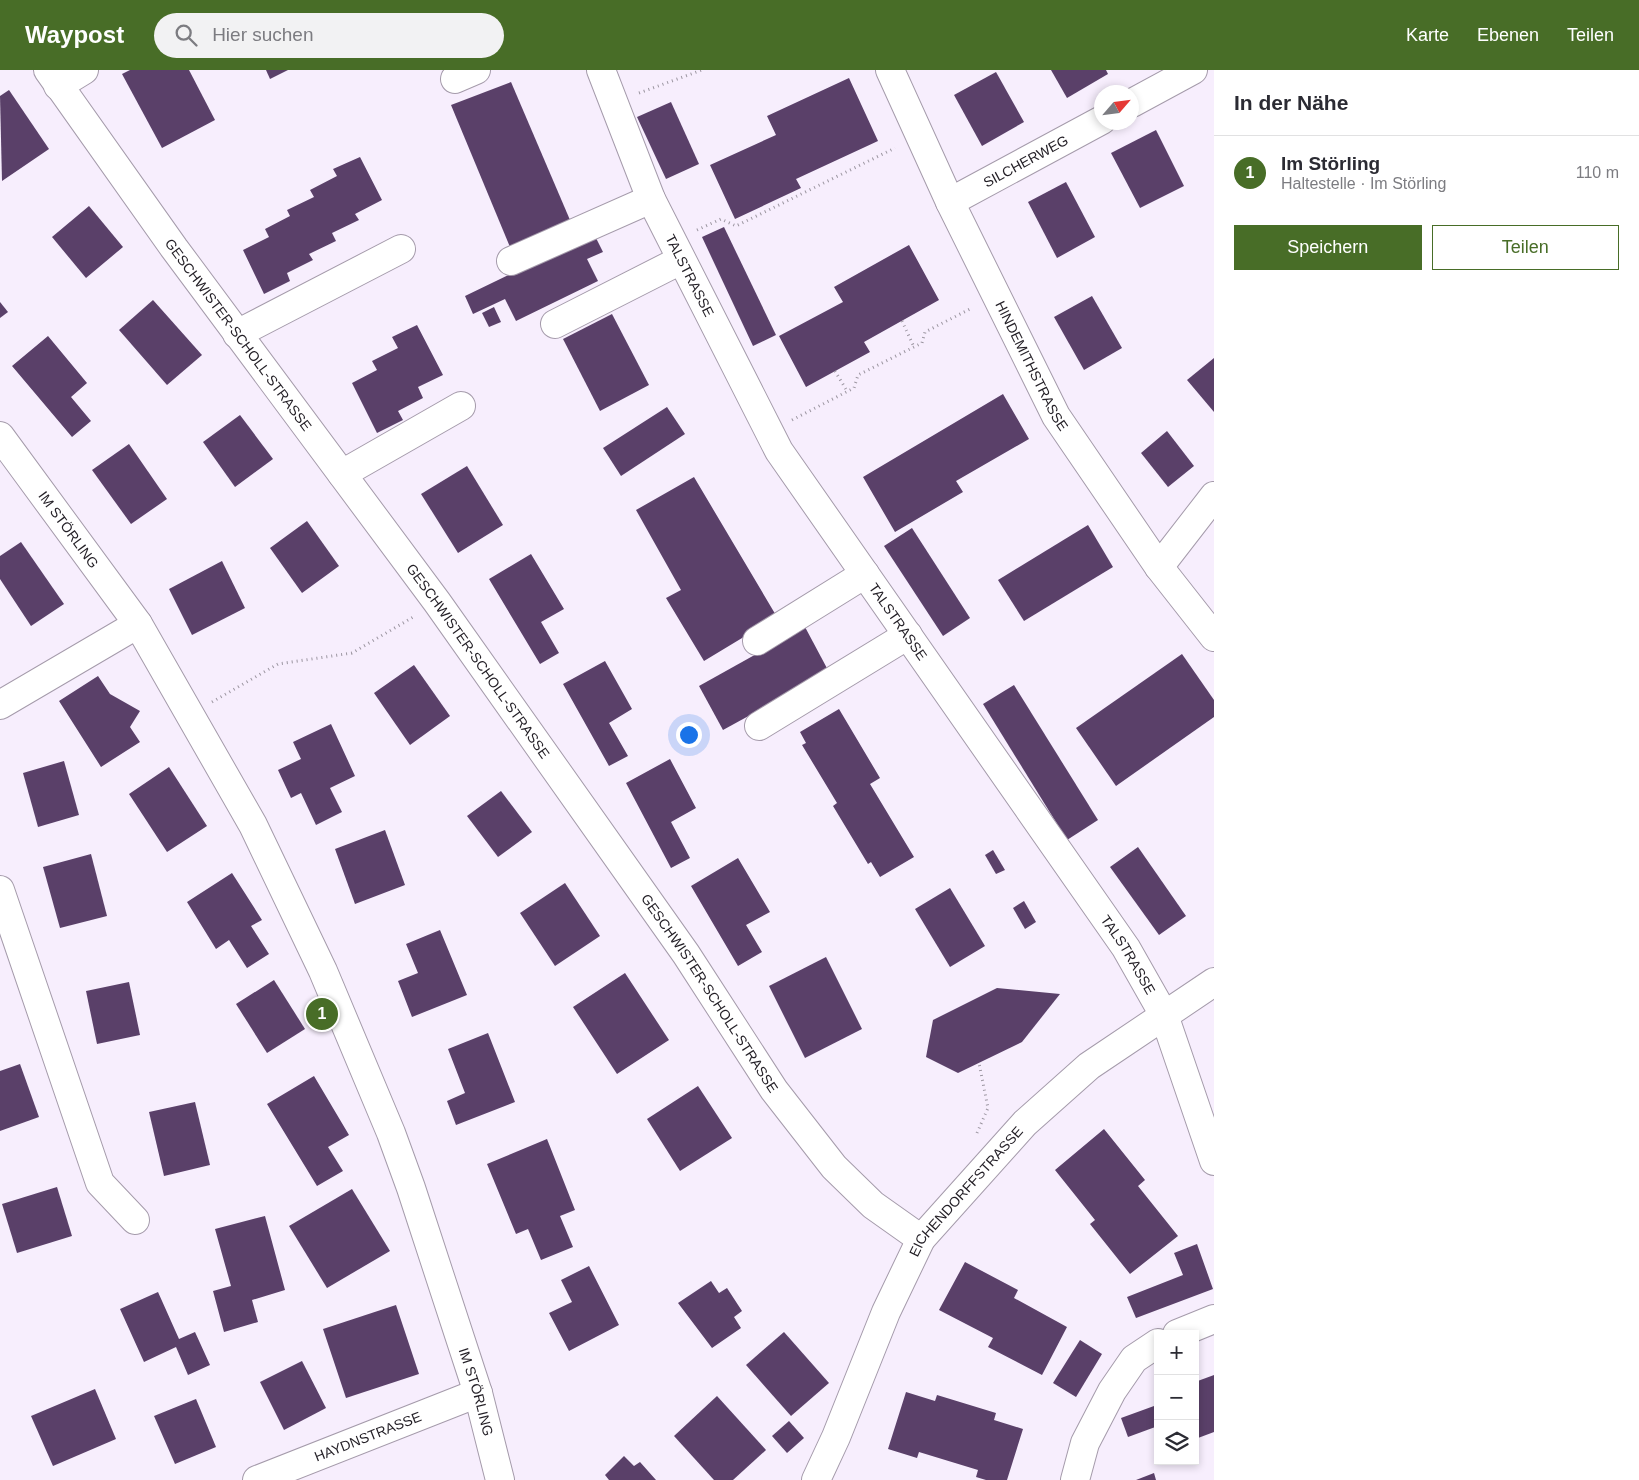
<!DOCTYPE html>
<html lang="de">
<head>
<meta charset="utf-8">
<style>
	body { margin:0; font-family:Arial,sans-serif; background:#f2f2f3; color:#2b2b33 }
	.controls { position:absolute; right:15px; bottom:15px; display:grid; overflow:hidden; border-radius:0px; box-shadow:0 2px 8px #0003 }
	.controls button { width:45px; height:45px; display:grid; place-items:center; padding:0; border:0; border-bottom:1px solid #e1e1e2; background:#fff; color:#2b2b33; font:25px sans-serif }
	.compass { position:absolute; left:1094px; top:15px; width:45px; height:45px; border-radius:50%; background:#fff; box-shadow:0 2px 8px #0003; rotate:62deg }
	.you { position:absolute; left:688px; top:664px; width:18px; height:18px; margin:-12px; border:4px solid #fff; border-radius:50%; background:#1a73e8; box-shadow:0 0 0 8px #1a73e833 }
	.badge { display:grid; place-items:center; width:32px; height:32px; border-radius:50%; background:#486d27; color:#fff; font-size:16px; font-weight:700 }
	.pin { position:absolute; translate:-50% -50%; border:2px solid #fff; box-shadow:0 1px 5px #0006 }
	.list { margin:0; padding:0; list-style:none }
	h2 { display:flex; justify-content:space-between; align-items:center; height:65px; margin:0; padding:0 20px; font-size:21px }
	h2 small { font-size:16px; font-weight:400; color:#7c7c81 }
	.list li { display:grid; grid-template-columns:32px 1fr auto; gap:15px; align-items:center; box-sizing:border-box; height:75px; padding:0 20px; border-top:1px solid #e1e1e2 }
	.list b { display:block; font-size:19px; white-space:nowrap }
	.list p { margin:0; font-size:16px; white-space:nowrap; color:#7c7c81 }
	.list em { font-size:16px; font-style:normal; color:#7c7c81 }
	.actions { display:flex; gap:10px; padding:15px 20px }
	.actions a { flex:1; padding:11px 0; border:1px solid #486d27; border-radius:0px; text-align:center; font-size:18px; color:#486d27 }
	.actions .main { background:#486d27; color:#fff }
	.icon { flex:none; width:28px; height:28px; fill:none; stroke:currentColor; stroke-width:2; stroke-linecap:round; stroke-linejoin:round }
	.map { position:relative; flex:none; width:1214px; height:1410px; overflow:hidden }
	header { display:flex; align-items:center; gap:30px; box-sizing:border-box; height:70px; padding:0 25px; background:#486d27; color:#fff }
	header strong { font-size:24px }
	nav { display:flex; gap:28px; margin-inline-start:auto; font-size:18px }
	.search { width:350px; height:45px; background:#f2f2f3; display:flex; align-items:center; gap:12px; box-sizing:border-box; padding:0 18px; border-radius:28px; color:#7c7c81; font-size:19px }
	main { display:flex }
	aside { flex:1; background:#fff }
	.map>svg:first-child { display:block }
	.building { fill:#5a4069 }
	.lines { fill:none; stroke-linecap:round; stroke-linejoin:round }
	.minor-casing { stroke:#a59bab; stroke-width:30 }
	.path { stroke:#9c96a1; stroke-width:3; stroke-dasharray:1 4; stroke-linecap:butt }
	.minor { stroke:#fff; stroke-width:28 }
	.labels { text-anchor:middle; stroke-width:5; stroke-linejoin:round; paint-order:stroke }
	.street-label { font-size:14px; fill:#221e25; stroke:#f7eefd }
</style>
</head>
<body>
<header>
<strong>Waypost</strong>
<div class="search"><svg class="icon" aria-label="search" viewBox="0 0 24 24"><circle cx="10" cy="10" r="6"/><path d="M15 15l6 6"/></svg>Hier suchen</div>
<nav><a>Karte</a><a>Ebenen</a><a>Teilen</a></nav>
</header>
<main>
<div class="map">
<svg width="1214" height="1410" viewBox="0 0 1214 1410">
	<rect width="100%" height="100%" fill="#f7eefd"/>
	<g class="building">
		<path d="M 130,0 L 189,0 L 215,50 L 162,78 L 122,4 Z"/>
		<path d="M 266,0 L 288,0 L 270,9 Z"/>
		<path d="M 1051,0 L 1106,0 L 1108,4 L 1067,28 Z"/>
		<path d="M 996,2 L 1024,52 L 982,76 L 954,25 Z"/>
		<path d="M 849,8 L 878,71 L 796,109 L 801,118 L 735,149 L 710,95 L 776,65 L 767,46 Z"/>
		<path d="M 511,12 L 570,150 L 510,177 L 451,35 Z"/>
		<path d="M 9,20 L 49,79 L 2,111 L 0,26 Z"/>
		<path d="M 671,32 L 699,94 L 666,109 L 637,47 Z"/>
		<path d="M 1156,60 L 1184,116 L 1140,138 L 1111,83 Z"/>
		<path d="M 360,87 L 382,130 L 355,144 L 359,150 L 332,163 L 336,171 L 309,184 L 313,190 L 287,203 L 290,211 L 264,224 L 243,180 L 269,167 L 265,159 L 290,146 L 287,140 L 314,127 L 310,120 L 337,106 L 333,99 Z"/>
		<path d="M 1066,112 L 1095,167 L 1057,188 L 1028,132 Z"/>
		<path d="M 89,136 L 123,177 L 86,208 L 52,167 Z"/>
		<path d="M 724,157 L 776,265 L 753,276 L 702,167 Z"/>
		<path d="M 594,164 L 603,182 L 587,189 L 598,211 L 516,251 L 505,229 L 473,244 L 465,226 Z"/>
		<path d="M 909,175 L 939,230 L 864,272 L 870,282 L 806,317 L 779,266 L 843,232 L 834,217 Z"/>
		<path d="M 1092,226 L 1122,278 L 1084,300 L 1054,247 Z"/>
		<path d="M 153,230 L 202,285 L 167,315 L 119,260 Z"/>
		<path d="M 0,232 L 8,242 L 0,248 Z"/>
		<path d="M 494,237 L 501,252 L 489,257 L 482,243 Z"/>
		<path d="M 612,244 L 649,315 L 600,341 L 563,269 Z"/>
		<path d="M 417,255 L 443,305 L 418,317 L 423,328 L 398,341 L 403,350 L 377,363 L 352,313 L 377,300 L 372,291 L 398,278 L 392,267 Z"/>
		<path d="M 48,266 L 87,313 L 71,327 L 91,351 L 72,367 L 12,296 Z"/>
		<path d="M 1214,288 L 1214,342 L 1187,310 Z"/>
		<path d="M 1003,324 L 1029,369 L 956,411 L 963,422 L 895,462 L 863,407 Z"/>
		<path d="M 667,337 L 685,364 L 621,406 L 603,378 Z"/>
		<path d="M 240,345 L 273,389 L 235,417 L 203,372 Z"/>
		<path d="M 1167,361 L 1194,396 L 1168,417 L 1141,383 Z"/>
		<path d="M 129,374 L 167,429 L 131,454 L 92,400 Z"/>
		<path d="M 467,396 L 503,455 L 458,483 L 421,424 Z"/>
		<path d="M 694,407 L 777,547 L 704,591 L 666,528 L 681,520 L 636,440 Z"/>
		<path d="M 307,451 L 339,496 L 302,523 L 270,478 Z"/>
		<path d="M 1088,455 L 1113,497 L 1024,551 L 998,510 Z"/>
		<path d="M 912,458 L 970,548 L 943,566 L 884,476 Z"/>
		<path d="M 21,472 L 64,534 L 31,556 L 0,509 L 0,486 Z"/>
		<path d="M 531,484 L 564,539 L 541,552 L 559,583 L 540,594 L 489,509 Z"/>
		<path d="M 222,491 L 245,538 L 192,565 L 169,519 Z"/>
		<path d="M 805,557 L 829,602 L 723,660 L 699,616 Z"/>
		<path d="M 1182,584 L 1214,630 L 1214,647 L 1116,716 L 1076,658 Z"/>
		<path d="M 605,591 L 632,639 L 609,653 L 628,686 L 609,696 L 563,614 Z"/>
		<path d="M 414,595 L 450,646 L 410,675 L 374,623 Z"/>
		<path d="M 98,606 L 110,624 L 140,641 L 130,657 L 140,672 L 101,697 L 59,631 Z"/>
		<path d="M 1014,615 L 1098,750 L 1067,770 L 983,634 Z"/>
		<path d="M 839,639 L 880,708 L 870,714 L 914,787 L 880,807 L 871,792 L 868,794 L 833,736 L 837,733 L 802,675 L 806,673 L 800,662 Z"/>
		<path d="M 331,654 L 355,706 L 330,718 L 342,742 L 316,755 L 301,723 L 291,728 L 278,700 L 301,689 L 293,672 Z"/>
		<path d="M 670,689 L 696,738 L 671,752 L 690,788 L 671,798 L 626,713 Z"/>
		<path d="M 64,691 L 79,745 L 38,757 L 23,703 Z"/>
		<path d="M 169,697 L 207,756 L 167,782 L 129,724 Z"/>
		<path d="M 501,721 L 532,762 L 498,787 L 467,746 Z"/>
		<path d="M 385,760 L 405,815 L 355,834 L 335,779 Z"/>
		<path d="M 1138,777 L 1186,846 L 1159,865 L 1110,797 Z"/>
		<path d="M 993,780 L 1005,800 L 996,804 L 985,785 Z"/>
		<path d="M 91,784 L 107,846 L 60,858 L 43,797 Z"/>
		<path d="M 738,788 L 770,842 L 746,855 L 762,882 L 738,896 L 691,816 Z"/>
		<path d="M 232,803 L 262,850 L 251,856 L 269,884 L 247,898 L 229,870 L 216,879 L 187,832 Z"/>
		<path d="M 565,813 L 600,866 L 555,896 L 520,843 Z"/>
		<path d="M 950,818 L 985,876 L 950,897 L 915,839 Z"/>
		<path d="M 1024,831 L 1036,852 L 1025,859 L 1013,838 Z"/>
		<path d="M 440,860 L 467,925 L 412,947 L 398,911 L 418,903 L 406,874 Z"/>
		<path d="M 826,887 L 862,959 L 805,988 L 769,916 Z"/>
		<path d="M 625,903 L 669,970 L 617,1004 L 573,937 Z"/>
		<path d="M 274,910 L 305,959 L 267,983 L 236,934 Z"/>
		<path d="M 129,912 L 140,965 L 97,974 L 86,921 Z"/>
		<path d="M 997,918 L 1060,924 L 1022,972 L 958,1003 L 926,987 L 933,950 Z"/>
		<path d="M 488,963 L 515,1032 L 456,1055 L 447,1031 L 465,1023 L 448,979 Z"/>
		<path d="M 20,994 L 39,1047 L 0,1061 L 0,1001 Z"/>
		<path d="M 314,1006 L 349,1065 L 328,1077 L 343,1101 L 317,1116 L 267,1034 Z"/>
		<path d="M 698,1016 L 732,1068 L 680,1101 L 647,1049 Z"/>
		<path d="M 195,1032 L 210,1095 L 164,1106 L 149,1042 Z"/>
		<path d="M 1104,1059 L 1145,1110 L 1138,1116 L 1178,1166 L 1130,1204 L 1090,1154 L 1095,1150 L 1055,1100 Z"/>
		<path d="M 547,1069 L 575,1140 L 560,1146 L 573,1177 L 541,1190 L 528,1159 L 516,1164 L 487,1094 Z"/>
		<path d="M 57,1117 L 72,1166 L 17,1183 L 2,1134 Z"/>
		<path d="M 352,1119 L 390,1181 L 327,1218 L 289,1156 Z"/>
		<path d="M 265,1146 L 285,1220 L 252,1230 L 258,1252 L 224,1262 L 213,1221 L 231,1216 L 215,1159 Z"/>
		<path d="M 1197,1174 L 1213,1219 L 1136,1248 L 1127,1227 L 1183,1205 L 1174,1183 Z"/>
		<path d="M 965,1192 L 1018,1220 L 1014,1228 L 1067,1257 L 1042,1305 L 988,1277 L 993,1268 L 939,1240 Z"/>
		<path d="M 589,1196 L 619,1255 L 569,1281 L 549,1243 L 572,1232 L 561,1210 Z"/>
		<path d="M 711,1211 L 719,1223 L 727,1218 L 742,1241 L 734,1247 L 741,1258 L 712,1278 L 678,1233 Z"/>
		<path d="M 158,1222 L 179,1269 L 195,1262 L 210,1295 L 188,1305 L 176,1277 L 144,1292 L 120,1239 Z"/>
		<path d="M 396,1235 L 419,1304 L 346,1328 L 323,1259 Z"/>
		<path d="M 784,1262 L 829,1313 L 791,1346 L 746,1295 Z"/>
		<path d="M 1080,1270 L 1102,1284 L 1076,1327 L 1053,1313 Z"/>
		<path d="M 302,1291 L 326,1338 L 284,1360 L 260,1312 Z"/>
		<path d="M 1214,1305 L 1214,1362 L 1198,1368 L 1195,1361 L 1195,1312 Z"/>
		<path d="M 95,1319 L 116,1369 L 53,1396 L 31,1346 Z"/>
		<path d="M 906,1322 L 935,1331 L 937,1325 L 996,1343 L 994,1350 L 1023,1359 L 1007,1410 L 986,1410 L 976,1407 L 978,1400 L 919,1382 L 917,1388 L 888,1379 Z"/>
		<path d="M 717,1326 L 766,1380 L 733,1410 L 714,1410 L 674,1366 Z"/>
		<path d="M 196,1329 L 216,1377 L 175,1394 L 154,1346 Z"/>
		<path d="M 1154,1336 L 1158,1346 L 1158,1356 L 1128,1367 L 1121,1348 Z"/>
		<path d="M 789,1351 L 804,1368 L 787,1383 L 772,1366 Z"/>
		<path d="M 624,1386 L 634,1396 L 640,1392 L 656,1410 L 609,1410 L 605,1405 Z"/>
		<path d="M 1154,1403 L 1156,1410 L 1136,1410 Z"/>
	</g>
	<g class="lines">
		<g class="minor-casing">
			<g id="minor">
				<path id="s1" d="M 48,0 L 174,178 L 437,532 L 686,884 L 774,1020 L 834,1097 L 873,1135 L 921,1169"/>
				<path id="s2" d="M 601,0 L 651,129 L 779,381 L 1126,878 L 1164,945 L 1214,1091"/>
				<path id="s3" d="M 890,0 L 950,132 L 1056,346 L 1159,497 L 1214,567"/>
				<path d="M 455,9 L 476,0"/>
				<path d="M 58,16 L 84,0"/>
				<path d="M 1132,33 L 1193,0"/>
				<path id="s4" d="M 950,132 L 1102,50"/>
				<path d="M 511,191 L 651,129"/>
				<path d="M 555,254 L 681,190"/>
				<path d="M 237,264 L 401,179"/>
				<path id="s5" d="M 0,366 L 138,554 L 253,755 L 323,901 L 391,1063 L 411,1118 L 478,1323 L 500,1410"/>
				<path d="M 342,404 L 461,336"/>
				<path d="M 1159,497 L 1214,426"/>
				<path d="M 757,571 L 865,504"/>
				<path d="M 0,635 L 138,554"/>
				<path d="M 759,656 L 908,565"/>
				<path d="M 0,820 L 100,1113 L 135,1150"/>
				<path d="M 1177,1264 L 1214,1249"/>
				<path id="s6" d="M 257,1410 L 478,1323"/>
				<path id="s7" d="M 816,1410 L 836,1367 L 886,1242 L 921,1169 L 1025,1053 L 1089,996 L 1214,912"/>
				<path d="M 1075,1410 L 1085,1373 L 1112,1321 L 1134,1289 L 1158,1273"/>
			</g>
		</g>
		<g class="path">
			<path d="M 639,23 L 702,0"/>
			<path d="M 697,160 L 721,149 L 736,156 L 895,78"/>
			<path d="M 902,251 L 914,277"/>
			<path d="M 835,301 L 847,321"/>
			<path d="M 792,350 L 854,318 L 858,305 L 922,273 L 925,262 L 972,238"/>
			<path d="M 212,632 L 278,594 L 352,583 L 415,546"/>
			<path d="M 977,1063 L 988,1038 L 979,993"/>
		</g>
		<use href="#minor" class="minor"/>
	</g>
	<g class="labels">
		<g class="street-label">
			<text dy="5" stroke="none"><textPath href="#s4" startOffset="86">SILCHERWEG</textPath></text>
			<text dy="5" stroke="none"><textPath href="#s2" startOffset="224">TALSTRASSE</textPath></text>
			<text dy="5" stroke="none"><textPath href="#s1" startOffset="326">GESCHWISTER-SCHOLL-STRASSE</textPath></text>
			<text dy="5" stroke="none"><textPath href="#s3" startOffset="328">HINDEMITHSTRASSE</textPath></text>
			<text dy="5" stroke="none"><textPath href="#s5" startOffset="116">IM STÖRLING</textPath></text>
			<text dy="5" stroke="none"><textPath href="#s2" startOffset="629">TALSTRASSE</textPath></text>
			<text dy="5" stroke="none"><textPath href="#s1" startOffset="731">GESCHWISTER-SCHOLL-STRASSE</textPath></text>
			<text dy="5" stroke="none"><textPath href="#s2" startOffset="1034">TALSTRASSE</textPath></text>
			<text dy="5" stroke="none"><textPath href="#s1" startOffset="1136">GESCHWISTER-SCHOLL-STRASSE</textPath></text>
			<text dy="5" stroke="none"><textPath href="#s7" startOffset="328">EICHENDORFFSTRASSE</textPath></text>
			<text dy="5" stroke="none"><textPath href="#s5" startOffset="1075">IM STÖRLING</textPath></text>
			<text dy="5" stroke="none"><textPath href="#s6" startOffset="119">HAYDNSTRASSE</textPath></text>
		</g>
	</g>
</svg>
<div class="controls">
<button>+</button>
<button>−</button>
<button><svg class="icon" aria-label="layers" viewBox="0 0 24 24"><path d="M12 4l9 5-9 5-9-5zM3 14l9 5 9-5"/></svg></button>
</div>
<svg class="compass" viewBox="-18 -18 36 36"><path d="M0-13l5 13h-10z" fill="#e53935"/><path d="M0 13l5-13h-10z" fill="#7c7c81"/></svg>
<div class="you"></div>
<div class="pin badge" style="left:322px;top:944px">1</div>
</div>
<aside>
<h2>In der Nähe<small></small></h2>
<ul class="list">
<li><span class="badge">1</span><div><b>Im Störling</b><p>Haltestelle · Im Störling</p></div><em>110 m</em></li>
</ul>
<div class="actions"><a class="main">Speichern</a><a>Teilen</a></div>
</aside>
</main>
</body>
</html>
